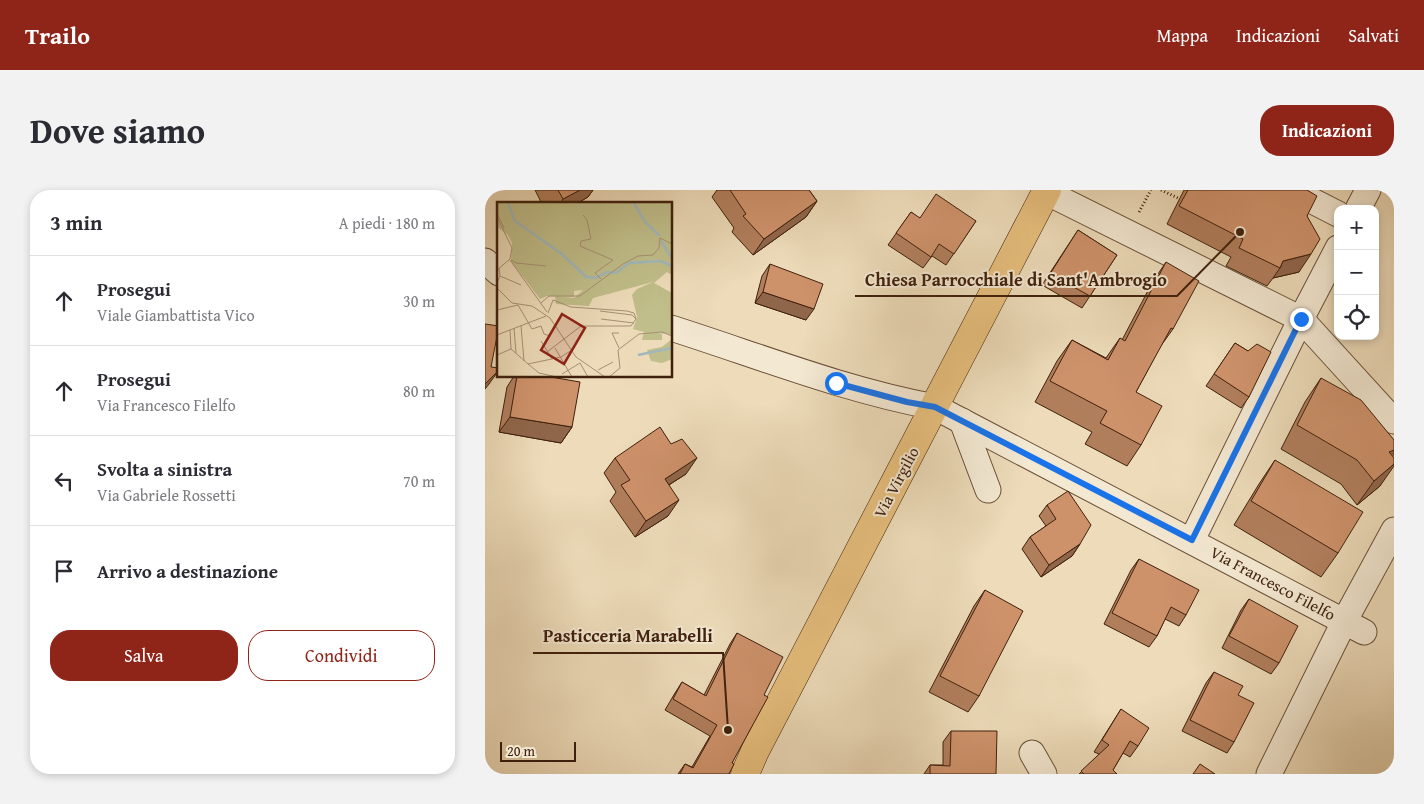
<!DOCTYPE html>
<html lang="it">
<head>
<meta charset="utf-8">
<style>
	body { margin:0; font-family:"Gentium Book Plus",serif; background:#f2f2f3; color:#2b2b33 }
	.controls { position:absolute; right:15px; top:15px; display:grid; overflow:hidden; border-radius:10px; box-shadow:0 2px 8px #0003 }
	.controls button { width:45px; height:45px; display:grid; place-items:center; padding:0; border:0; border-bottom:1px solid #e1e1e2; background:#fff; color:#2b2b33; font:25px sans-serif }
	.scale { position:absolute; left:15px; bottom:12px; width:76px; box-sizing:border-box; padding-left:5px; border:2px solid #3f200c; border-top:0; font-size:14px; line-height:18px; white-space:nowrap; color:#3f200c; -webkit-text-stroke:4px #f3e8d2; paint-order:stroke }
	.stop { position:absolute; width:15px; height:15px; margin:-11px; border:4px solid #1a73e8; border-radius:50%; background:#fff }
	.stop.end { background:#1a73e8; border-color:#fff; box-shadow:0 1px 5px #0008 }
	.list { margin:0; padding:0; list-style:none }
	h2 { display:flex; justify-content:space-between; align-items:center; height:65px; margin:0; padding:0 20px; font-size:21px }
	h2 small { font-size:16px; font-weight:400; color:#7c7c81 }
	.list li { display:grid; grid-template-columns:32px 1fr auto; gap:15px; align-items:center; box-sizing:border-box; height:90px; padding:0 20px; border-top:1px solid #e1e1e2 }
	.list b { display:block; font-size:19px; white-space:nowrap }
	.list p { margin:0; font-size:16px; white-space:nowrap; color:#7c7c81 }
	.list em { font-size:16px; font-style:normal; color:#7c7c81 }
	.actions { display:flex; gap:10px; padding:15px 20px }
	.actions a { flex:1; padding:11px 0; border:1px solid #8f2418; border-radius:20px; text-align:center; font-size:18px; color:#8f2418 }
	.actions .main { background:#8f2418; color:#fff }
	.icon { flex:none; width:28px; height:28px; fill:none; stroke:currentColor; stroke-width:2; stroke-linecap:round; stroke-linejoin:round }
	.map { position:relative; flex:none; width:909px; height:584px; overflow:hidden; border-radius:20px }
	header { display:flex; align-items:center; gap:30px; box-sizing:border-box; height:70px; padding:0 25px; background:#8f2418; color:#fff }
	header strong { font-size:24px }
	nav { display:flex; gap:28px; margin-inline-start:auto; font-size:18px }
	.intro { display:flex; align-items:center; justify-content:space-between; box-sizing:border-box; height:120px; padding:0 30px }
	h1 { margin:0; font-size:35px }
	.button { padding:12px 22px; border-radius:20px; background:#8f2418; color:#fff; font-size:18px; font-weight:700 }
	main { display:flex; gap:30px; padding:0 30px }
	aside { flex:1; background:#fff; border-radius:20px; box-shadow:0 2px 8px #0003 }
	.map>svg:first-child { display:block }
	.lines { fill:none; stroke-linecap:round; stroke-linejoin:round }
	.minor-casing { stroke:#6a4f37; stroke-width:27 }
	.major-casing { stroke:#3f200c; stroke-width:29 }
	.path { stroke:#3f200c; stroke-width:3; stroke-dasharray:1 2.5; stroke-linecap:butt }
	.minor { stroke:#f3e8d2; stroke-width:25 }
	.major { stroke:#e6be7c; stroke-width:28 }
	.wall { fill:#b17e5c; stroke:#3f200c }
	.shaded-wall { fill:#90664b; stroke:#3f200c }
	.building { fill:#ce926b; stroke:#3f200c }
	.route { stroke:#1a73e8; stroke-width:6 }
	.labels { text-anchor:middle; stroke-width:4; stroke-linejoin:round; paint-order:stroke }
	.street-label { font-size:16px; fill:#3f200c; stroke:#f3e8d2 }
	.inset-river { fill:none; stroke:#a0b8bb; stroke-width:2.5 }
	.inset-road { fill:none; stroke:#a79074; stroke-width:1 }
	.view { fill:#8f2418; fill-opacity:0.15; stroke:#8f2418; stroke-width:2.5 }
	.inset-edge { fill:none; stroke:#3f200c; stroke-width:2.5 }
	.leader { fill:none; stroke:#3f200c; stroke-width:2 }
	.callout-dot { fill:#3f200c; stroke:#f3e8d2; stroke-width:2 }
	.callout-label { font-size:18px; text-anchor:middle; font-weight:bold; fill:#3f200c; stroke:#f3e8d2; stroke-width:4; stroke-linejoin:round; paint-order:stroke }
</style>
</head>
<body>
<header>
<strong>Trailo</strong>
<nav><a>Mappa</a><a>Indicazioni</a><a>Salvati</a></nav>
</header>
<div class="intro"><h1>Dove siamo</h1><a class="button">Indicazioni</a></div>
<main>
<aside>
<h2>3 min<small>A piedi · 180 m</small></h2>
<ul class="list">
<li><svg class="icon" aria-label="ahead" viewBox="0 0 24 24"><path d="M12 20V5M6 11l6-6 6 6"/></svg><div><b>Prosegui</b><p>Viale Giambattista Vico</p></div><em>30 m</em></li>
<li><svg class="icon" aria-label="ahead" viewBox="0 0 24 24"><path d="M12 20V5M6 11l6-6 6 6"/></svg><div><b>Prosegui</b><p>Via Francesco Filelfo</p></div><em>80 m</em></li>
<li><svg class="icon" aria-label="left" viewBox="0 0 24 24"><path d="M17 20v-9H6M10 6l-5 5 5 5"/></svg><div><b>Svolta a sinistra</b><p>Via Gabriele Rossetti</p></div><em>70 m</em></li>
<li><svg class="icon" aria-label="arrive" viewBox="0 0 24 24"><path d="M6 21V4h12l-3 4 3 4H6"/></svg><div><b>Arrivo a destinazione</b></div></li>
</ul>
<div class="actions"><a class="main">Salva</a><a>Condividi</a></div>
</aside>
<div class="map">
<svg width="909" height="584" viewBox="0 0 909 584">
	<rect width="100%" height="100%" fill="#eddbb9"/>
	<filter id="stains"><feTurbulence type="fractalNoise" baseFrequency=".004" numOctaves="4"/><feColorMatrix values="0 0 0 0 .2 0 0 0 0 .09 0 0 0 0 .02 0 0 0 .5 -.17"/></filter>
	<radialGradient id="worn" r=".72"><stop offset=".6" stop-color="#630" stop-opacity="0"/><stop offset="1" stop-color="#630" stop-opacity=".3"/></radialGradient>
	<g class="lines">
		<g class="minor-casing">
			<g id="minor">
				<path d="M 806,0 L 853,24"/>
				<path d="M 561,2 L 816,129 L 909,231"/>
				<path d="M 873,19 L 883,0"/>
				<path d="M 0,71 L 14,83"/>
				<path d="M 186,138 C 274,166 359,200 450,217 L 879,442"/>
				<path d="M 477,231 L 503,300"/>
				<path d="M 707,350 L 816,129 L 853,58"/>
				<path d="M 547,563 L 559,584"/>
				<path d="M 784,584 L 860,430 L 909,340"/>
			</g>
		</g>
		<g class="major-casing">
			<path id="major" d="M 260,584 L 270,561 L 562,0"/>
		</g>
		<g class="path">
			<path d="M 676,0 L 695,9"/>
			<path d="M 654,22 L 666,0"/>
		</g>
		<use href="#minor" class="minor"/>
		<use href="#major" class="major"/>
	</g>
	<g class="wall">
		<path d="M 50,0 L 108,0 L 103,7 L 91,14 L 57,14 Z"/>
		<path d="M 232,0 L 324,0 L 332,11 L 321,27 L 268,65 L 247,42 L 249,38 L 227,7 Z"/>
		<path d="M 699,0 L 822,0 L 822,26 L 814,82 L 788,88 L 782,96 L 741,76 L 746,67 L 682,34 Z"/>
		<path d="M 426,22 L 434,28 L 491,31 L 461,75 L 447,66 L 438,78 L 403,55 Z"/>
		<path d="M 593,40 L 632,65 L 597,118 L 557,95 Z"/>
		<path d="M 681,72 L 688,139 L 675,157 L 651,202 L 656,255 L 642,276 L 600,254 L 607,242 L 550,212 L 572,171 L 587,150 L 621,168 L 635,148 L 637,150 L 667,93 Z"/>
		<path d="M 285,74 L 321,130 L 270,113 L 277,86 Z"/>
		<path d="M 750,153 L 763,161 L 764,207 L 756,218 L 721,196 Z"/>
		<path d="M 29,186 L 60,186 L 87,237 L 76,253 L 14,242 L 22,197 Z"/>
		<path d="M 836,188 L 908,266 L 895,296 L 872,315 L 856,294 L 796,259 L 820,212 Z"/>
		<path d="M 130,268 L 201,284 L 184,295 L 183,326 L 150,347 L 125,311 L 131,302 L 119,283 Z"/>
		<path d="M 790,270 L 853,363 L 836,387 L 749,335 L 774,294 Z"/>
		<path d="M 562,315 L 595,354 L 587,366 L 556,387 L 537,359 L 545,347 L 561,336 L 554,326 Z"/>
		<path d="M 654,369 L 701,425 L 694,436 L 680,429 L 672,446 L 664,457 L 619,434 L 646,380 Z"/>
		<path d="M 500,400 L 494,506 L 483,522 L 444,502 L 489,416 Z"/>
		<path d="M 764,409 L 794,473 L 786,484 L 737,458 L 756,420 Z"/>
		<path d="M 252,443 L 279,505 L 247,573 L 244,584 L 193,584 L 200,574 L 207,577 L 225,546 L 180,520 L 190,503 L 197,492 L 219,505 L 245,454 Z"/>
		<path d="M 729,482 L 753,505 L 749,552 L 742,563 L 697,541 L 721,493 Z"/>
		<path d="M 636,519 L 653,556 L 645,567 L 638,563 L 628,580 L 632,584 L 594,584 L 614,564 L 609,562 Z"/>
		<path d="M 466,541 L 511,584 L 439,584 L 445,575 L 458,575 L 458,552 Z"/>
	</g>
	<g class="shaded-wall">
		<path d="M 95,0 L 108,0 L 103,7 L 91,14 L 75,14 L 78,9 Z"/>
		<path d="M 332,11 L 321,27 L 268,65 L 279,49 Z"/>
		<path d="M 826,64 L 814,82 L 788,88 L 795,78 L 798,71 Z"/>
		<path d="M 278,102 L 329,119 L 321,130 L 270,113 Z"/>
		<path d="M 14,180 L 4,194 L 0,199 L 0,194 Z"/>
		<path d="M 25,227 L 87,237 L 76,253 L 14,242 Z"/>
		<path d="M 909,260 L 909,264 L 898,280 L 904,262 Z"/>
		<path d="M 212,268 L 201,284 L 169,304 L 180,289 Z"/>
		<path d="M 909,274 L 909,276 L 895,296 L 872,315 L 889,291 Z"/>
		<path d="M 194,310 L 183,326 L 150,347 L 161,331 Z"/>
		<path d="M 595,354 L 587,366 L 556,387 L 564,375 Z"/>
	</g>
	<g class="building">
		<path d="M 73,0 L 95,0 L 78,9 Z"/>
		<path d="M 245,0 L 324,0 L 332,11 L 279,49 L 258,26 L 261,24 Z"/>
		<path d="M 703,0 L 822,0 L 832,6 L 822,26 L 835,49 L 826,64 L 798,71 L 795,78 L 754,58 L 758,49 L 694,16 Z"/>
		<path d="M 451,4 L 491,31 L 469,64 L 454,54 L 446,67 L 411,43 L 426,22 L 435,28 Z"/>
		<path d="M 593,40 L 632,65 L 605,106 L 565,84 Z"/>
		<path d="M 681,72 L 714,91 L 688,139 L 686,138 L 651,202 L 677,216 L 656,255 L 615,233 L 622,221 L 565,191 L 587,150 L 623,170 L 635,148 L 640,151 Z"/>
		<path d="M 285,74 L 338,94 L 329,119 L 278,102 Z"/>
		<path d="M 0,134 L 14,136 L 6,177 L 14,178 L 14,180 L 0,194 Z"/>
		<path d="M 750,153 L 763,161 L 772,154 L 786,162 L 764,207 L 729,184 Z"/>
		<path d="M 32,186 L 60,186 L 95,192 L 87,237 L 25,227 Z"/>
		<path d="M 836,188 L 876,210 L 909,250 L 909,260 L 904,262 L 909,268 L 909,274 L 889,291 L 872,270 L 812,235 Z"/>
		<path d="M 175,237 L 186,254 L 197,249 L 212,268 L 180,289 L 194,310 L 161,331 L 136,295 L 145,290 L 130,268 Z"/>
		<path d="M 790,270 L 878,322 L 853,363 L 766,311 Z"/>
		<path d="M 583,301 L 606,335 L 595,354 L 564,375 L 545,347 L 571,329 L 562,315 Z"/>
		<path d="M 654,369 L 714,400 L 701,425 L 686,417 L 672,446 L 627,423 Z"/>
		<path d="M 500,400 L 538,421 L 494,506 L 455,486 Z"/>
		<path d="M 764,409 L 813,436 L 794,473 L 744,446 Z"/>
		<path d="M 252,443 L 298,467 L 279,505 L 283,507 L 247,573 L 249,574 L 244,584 L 195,584 L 200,574 L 208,578 L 232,535 L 188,509 L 197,492 L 221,506 Z"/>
		<path d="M 729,482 L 758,496 L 753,505 L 769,513 L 749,552 L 705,530 Z"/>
		<path d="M 636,519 L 664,538 L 653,556 L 645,551 L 628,580 L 632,584 L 599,584 L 596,581 L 624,555 L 617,550 Z"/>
		<path d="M 466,541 L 512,541 L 511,584 L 445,584 L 445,575 L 465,576 Z"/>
		<path d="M 715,574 L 730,584 L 708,584 Z"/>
	</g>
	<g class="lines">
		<path class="route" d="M 351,193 L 422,212 L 450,217 L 707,350 L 816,129"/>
	</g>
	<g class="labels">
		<g class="street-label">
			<text transform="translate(411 292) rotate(-62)" y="6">Via Virgilio</text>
			<text transform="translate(788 393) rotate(28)" y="6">Via Francesco Filelfo</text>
		</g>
	</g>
	<g transform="translate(12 12)">
		<rect width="175" height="175" fill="#eddbb9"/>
		<path d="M 0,0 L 175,0 L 175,73 L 170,70 L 157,81 L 175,91 L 175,133 L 156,130 L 165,132 L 165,138 L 145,138 L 147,130 L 136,127 L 140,115 L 135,93 L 140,87 L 156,80 L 96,96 L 92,104 L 59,102 L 58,94 L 77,96 L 86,88 L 77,89 L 77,95 L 50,94 L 43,97 L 14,59 L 15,41 L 11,33 L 0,25 ZM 175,137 L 175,157 L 165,161 L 154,159 L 150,148 L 165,145 Z" fill="#c0be8a"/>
		<path class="inset-river" d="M 11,0 L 18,19 L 65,52 L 89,75 L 99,76 L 110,70 L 119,71 L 132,61 L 164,59 L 175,64M 136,0 L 149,21 L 163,34M 164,39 L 175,56M 141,153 L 175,146"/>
		<path class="inset-road" d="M 0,11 L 7,26M 86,13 L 90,18 L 94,37 L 84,39 L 83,44 L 116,58 L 98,71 L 104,77M 0,15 L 15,46 L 13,57 L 0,68M 13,58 L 50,110M 14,58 L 19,61 L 49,64M 3,74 L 24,83M 0,81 L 3,74 L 2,66M 0,86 L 15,101 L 35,104 L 53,116 L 79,155 L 108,175M 44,101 L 52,94 L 83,94 L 126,62 L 141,54 L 156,53 L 162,46 L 163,36 L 175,42M 0,108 L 21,103 L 35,127 L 44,124 L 47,132 L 53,134M 103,109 L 135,113 L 139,117M 104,117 L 137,121M 24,124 L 27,159M 17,126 L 19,151M 13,128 L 14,147M 0,133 L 49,114M 44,139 L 55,157M 58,146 L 75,175M 122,146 L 115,131 L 122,131M 50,150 L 84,124 L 134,124 L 139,117 L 137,111 L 130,109 L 74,105 L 56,98 L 51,111M 0,153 L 14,147 L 31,162 L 64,155 L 75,148M 83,161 L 91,175M 31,162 L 42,171 L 60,175M 101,168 L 116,160M 65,172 L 83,161M 112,175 L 123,166 L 121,148 L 142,132 L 165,130 L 175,134"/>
		<path class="view" d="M 65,112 L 88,126 L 67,162 L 44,148 Z"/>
		<rect width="175" height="175" class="inset-edge"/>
	</g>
	<path class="leader" d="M755 42L692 106H370M243 540L238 463H48"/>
	<g class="callout-dot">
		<circle cx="755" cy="42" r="5"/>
		<circle cx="243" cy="540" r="5"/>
	</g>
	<g class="callout-label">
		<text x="531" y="96">Chiesa Parrocchiale di Sant'Ambrogio</text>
		<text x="143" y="452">Pasticceria Marabelli</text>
	</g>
	<rect width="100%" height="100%" filter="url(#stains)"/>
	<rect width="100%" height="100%" fill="url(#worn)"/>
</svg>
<div class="controls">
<button>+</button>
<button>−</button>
<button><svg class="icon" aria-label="locate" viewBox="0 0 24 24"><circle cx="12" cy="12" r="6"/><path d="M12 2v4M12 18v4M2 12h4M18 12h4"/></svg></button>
</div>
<div class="scale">20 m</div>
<div class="stop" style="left:351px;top:193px"></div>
<div class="stop end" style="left:816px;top:129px"></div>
</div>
</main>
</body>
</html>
